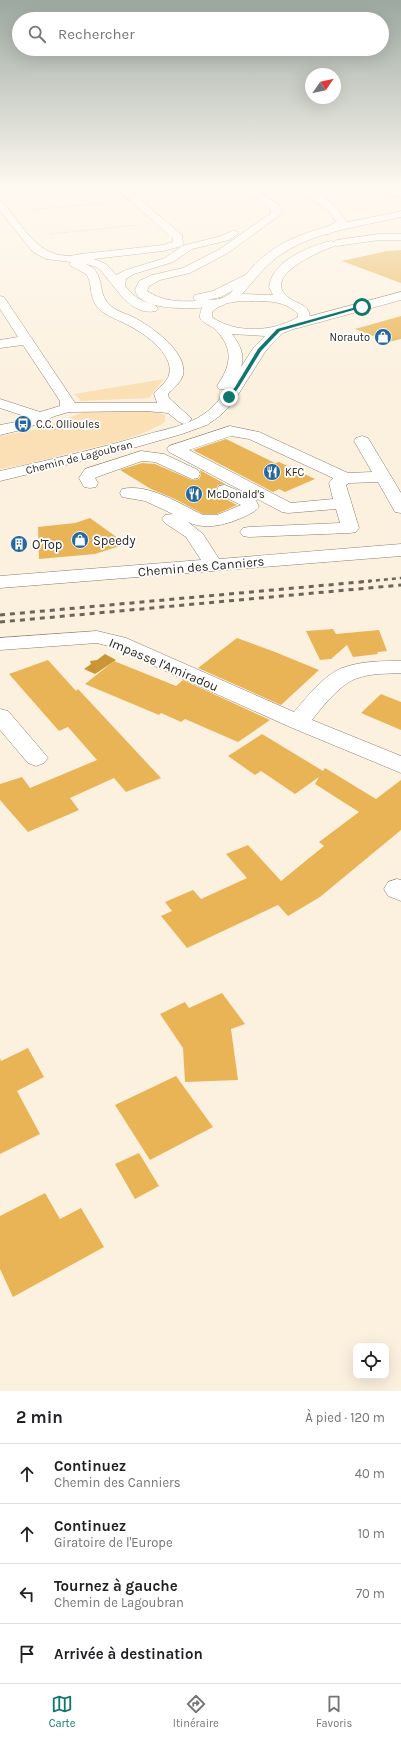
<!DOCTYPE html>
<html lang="fr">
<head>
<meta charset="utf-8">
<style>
	body { margin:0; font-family:Karla,sans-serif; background:#f6f6f6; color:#202124 }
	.controls { position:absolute; right:12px; bottom:12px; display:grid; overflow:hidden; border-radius:8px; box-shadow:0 4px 16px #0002 }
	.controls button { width:36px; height:36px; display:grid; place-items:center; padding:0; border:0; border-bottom:1px solid #e0e0e0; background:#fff; color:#202124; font:20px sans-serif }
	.compass { position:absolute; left:305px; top:68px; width:36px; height:36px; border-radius:50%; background:#fff; box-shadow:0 4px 16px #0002; rotate:56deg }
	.stop { position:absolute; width:12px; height:12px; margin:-9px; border:3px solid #0f766e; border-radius:50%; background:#fff }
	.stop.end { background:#0f766e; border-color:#fff; box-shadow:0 1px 4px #0008 }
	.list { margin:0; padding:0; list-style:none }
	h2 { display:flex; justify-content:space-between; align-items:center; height:52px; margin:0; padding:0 16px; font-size:17px }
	h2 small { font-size:13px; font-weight:400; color:#757577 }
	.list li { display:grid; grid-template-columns:26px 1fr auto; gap:12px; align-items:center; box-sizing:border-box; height:60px; padding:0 16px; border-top:1px solid #e0e0e0 }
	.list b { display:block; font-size:15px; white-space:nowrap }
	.list p { margin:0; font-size:13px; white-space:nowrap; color:#757577 }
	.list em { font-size:13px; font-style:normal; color:#757577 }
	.icon { flex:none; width:22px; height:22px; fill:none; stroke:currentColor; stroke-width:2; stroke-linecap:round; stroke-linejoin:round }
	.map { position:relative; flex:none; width:401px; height:1391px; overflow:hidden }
	.search { position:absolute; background:#fff; box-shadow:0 4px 16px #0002; left:12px; right:12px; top:12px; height:44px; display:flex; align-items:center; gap:10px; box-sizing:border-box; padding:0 14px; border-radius:22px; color:#757577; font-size:15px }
	.sheet { height:292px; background:#fff }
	nav { display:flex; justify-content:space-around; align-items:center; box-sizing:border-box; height:56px; border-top:1px solid #e0e0e0; background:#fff; font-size:11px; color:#757577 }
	nav a { display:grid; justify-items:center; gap:2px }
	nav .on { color:#0f766e }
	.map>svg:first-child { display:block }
	.green { fill:#fbe0b6 }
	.water { fill:#ca9635 }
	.building { fill:#e9b456 }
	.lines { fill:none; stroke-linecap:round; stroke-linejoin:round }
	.minor-casing { stroke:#887e6e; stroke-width:1 }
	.major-casing { stroke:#887e6e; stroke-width:1 }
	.highway-casing { stroke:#887e6e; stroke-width:1 }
	.path { stroke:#928b7f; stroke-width:1; stroke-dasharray:0.5 1.5; stroke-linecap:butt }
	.minor { fill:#fff; fill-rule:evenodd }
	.major { fill:#fff; fill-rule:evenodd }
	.highway { fill:#fff; fill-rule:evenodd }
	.rail-far1 { stroke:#6c655c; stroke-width:2.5; stroke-dasharray:4 4; stroke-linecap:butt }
	.rail { stroke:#6c655c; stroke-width:3; stroke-dasharray:5 5; stroke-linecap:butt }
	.route { fill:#0f766e }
	.labels { text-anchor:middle; stroke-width:3.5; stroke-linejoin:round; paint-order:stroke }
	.far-poi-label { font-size:11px; fill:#2b2721; stroke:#fff; text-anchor:start }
	.far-street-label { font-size:11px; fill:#2b2721; stroke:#fff }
	.poi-label { font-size:13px; fill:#2b2721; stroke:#fff; text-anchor:start }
	.street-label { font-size:13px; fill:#2b2721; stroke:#fff }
</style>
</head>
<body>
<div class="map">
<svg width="401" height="1391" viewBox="0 0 401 1391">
	<rect width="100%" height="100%" fill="#fcf1df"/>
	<g class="green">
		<path d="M 164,379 L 149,398 L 81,401 L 74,394 Z"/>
		<path d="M 151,411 L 165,415 L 165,422 C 138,439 106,444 75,452 C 50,458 26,465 0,469 L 0,436 L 39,429 L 84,412 Z"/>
	</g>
	<path class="water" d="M 105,654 L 116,660 L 95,674 L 84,669 L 91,664 L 90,661 L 97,660 Z"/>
	<g class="building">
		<path d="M 401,250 L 401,283 L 342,261 L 387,251 Z"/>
		<path d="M 401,316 L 401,339 L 389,342 L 355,329 Z"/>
		<path d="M 226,439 L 275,463 L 279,462 L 315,479 L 285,492 L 279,489 L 273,492 L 193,450 Z"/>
		<path d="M 142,463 L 155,464 L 192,480 L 199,479 L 201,475 L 200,470 L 225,484 L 218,485 L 216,489 L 218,495 L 237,505 L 217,514 L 203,514 L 175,499 L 151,489 L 120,470 Z"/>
		<path d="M 90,518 L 126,544 L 95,554 L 39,559 L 38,527 L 75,523 Z"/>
		<path d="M 333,629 L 336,634 L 379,630 L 387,651 L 377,652 L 378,654 L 353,657 L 347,645 L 331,659 L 320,660 L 306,631 Z"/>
		<path d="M 237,638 L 275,652 L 319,670 L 281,705 L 198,668 Z"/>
		<path d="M 48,660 L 76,691 L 78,689 L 161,778 L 126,792 L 114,778 L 70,798 L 79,810 L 28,832 L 0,800 L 0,784 L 22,777 L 30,788 L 97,760 L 68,727 L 59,731 L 9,674 Z"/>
		<path d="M 114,661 L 176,686 L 183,680 L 270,720 L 238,742 L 185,719 L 181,722 L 161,713 L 159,715 L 85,684 Z"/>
		<path d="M 381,694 L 401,702 L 401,730 L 361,713 Z"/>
		<path d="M 262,734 L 323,771 L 325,768 L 376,799 L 401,780 L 401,830 L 320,897 L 288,916 L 278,905 L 187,948 L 161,916 L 172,911 L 165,902 L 193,890 L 201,899 L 247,878 L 226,854 L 248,845 L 281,881 L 324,846 L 319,842 L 359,812 L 315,784 L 319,777 L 295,794 L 261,771 L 255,775 L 228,756 Z"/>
		<path d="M 222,993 L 245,1024 L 231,1029 L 238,1080 L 185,1082 L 183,1048 L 160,1014 L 185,1002 L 189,1008 Z"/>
		<path d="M 28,1048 L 44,1077 L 17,1091 L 40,1134 L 0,1154 L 0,1058 L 1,1061 Z"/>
		<path d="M 176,1076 L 213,1127 L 150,1160 L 115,1105 Z"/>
		<path d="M 139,1153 L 159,1186 L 135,1199 L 115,1164 Z"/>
		<path d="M 45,1193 L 60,1219 L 81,1208 L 104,1247 L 13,1297 L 0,1269 L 0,1216 Z"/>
	</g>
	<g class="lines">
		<g class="minor-casing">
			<g id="minor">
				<path d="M 112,185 L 123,185 L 182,235 L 183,244 L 182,246 L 221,236 L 234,230 L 239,233 L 229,240 L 192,249 L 173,262 L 134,274 L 126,279 L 125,286 C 130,292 136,298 143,301 C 148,303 155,304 158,308 L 156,311 C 130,317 114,284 100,270 C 96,266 90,265 85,264 C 107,272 96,292 109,304 C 115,311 125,313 133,317 C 151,326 188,352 183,375 C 181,382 173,389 168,394 L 169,398 L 192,419 L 189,422 L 184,424 L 179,422 L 168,413 L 146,411 L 69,412 L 55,416 L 25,429 L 0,435 L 0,425 L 16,422 L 27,417 L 0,408 L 0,399 L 40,412 L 60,406 L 60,401 L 23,345 L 0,348 L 0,340 L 18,337 L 0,309 L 0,296 L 4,297 L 75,403 L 157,403 L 154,394 C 158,388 167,382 169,375 C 175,353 141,331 124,323 C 116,319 107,316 100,310 C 87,297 94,285 86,274 L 71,266 L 69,264 L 71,262 L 46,259 L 33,252 L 0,211 L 0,201 L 3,202 C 25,229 41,264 81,254 L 163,245 L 173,242 L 173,238 ZM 182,246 L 165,258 L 126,270 L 116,275 L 106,264 L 94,259 L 163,251 Z"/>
				<path d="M 236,185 L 247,185 L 278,204 L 282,210 L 281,214 L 228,253 L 190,273 L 160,280 L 149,286 L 147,291 C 162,301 178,302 196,301 L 193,298 L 195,295 L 213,291 L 247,274 L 255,274 L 257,276 L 255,278 L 221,297 L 207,300 L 224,299 L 226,302 L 224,305 L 220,306 C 203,308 140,314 135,290 L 139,281 L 152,275 L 183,268 L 220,249 L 271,213 L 270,208 Z"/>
				<path d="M 401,292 L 401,300 L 298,328 L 293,327 L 292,324 L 293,321 Z"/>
				<path d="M 230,426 L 259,432 L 348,473 L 372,472 L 354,441 L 356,438 L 362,436 L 368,438 L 401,493 L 401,513 L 395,512 L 378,482 L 349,483 L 346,485 L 359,528 L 356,532 L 350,533 L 249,537 L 243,536 L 240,532 L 243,528 L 249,527 L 340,523 L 336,509 L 288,513 L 282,512 L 169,452 L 167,449 L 169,446 ZM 231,436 L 249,439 L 333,478 L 329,483 L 333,499 L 291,503 L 189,450 Z"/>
				<path d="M 141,451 L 164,454 L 198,470 L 200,474 L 198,478 L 192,479 L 155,462 L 142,461 L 97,477 L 95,478 L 98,483 L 96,487 L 90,488 L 84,487 L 79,478 L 85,469 Z"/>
				<path d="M 225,485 L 255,498 L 259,507 C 255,512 251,513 246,516 C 228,524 207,531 188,522 L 203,534 L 219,559 L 401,544 L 401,556 L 0,588 L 0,576 L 201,560 L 186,537 L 165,523 L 162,519 L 165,515 L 173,514 L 145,501 L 122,497 L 120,493 L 122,489 C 149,483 180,504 203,515 L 217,515 L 241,505 L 219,494 L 217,490 L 219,486 Z"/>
				<path d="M 97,631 L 126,638 L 294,712 C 307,697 324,675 342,668 C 361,661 382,661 401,661 L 401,673 C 387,674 372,673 358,678 C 342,682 322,707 312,720 L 401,756 L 401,773 L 290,727 L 112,647 L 97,643 L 0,650 L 0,638 Z"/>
				<path d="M 0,709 L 8,711 L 44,753 L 48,758 L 44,763 L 36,766 L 28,763 L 0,730 Z"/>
				<path d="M 397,879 L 401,880 L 401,901 L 388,896 L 384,889 L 388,882 Z"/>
			</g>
		</g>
		<g class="major-casing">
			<path id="major" d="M 401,211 L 401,217 C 359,227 312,231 276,258 C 263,268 253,282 242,294 L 273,295 L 269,287 C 272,261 309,246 331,241 L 336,244 L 335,246 C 320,251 261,276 288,297 C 297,305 310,303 310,319 L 299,327 L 283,333 L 271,345 L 265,352 L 234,401 L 221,415 L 207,425 L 182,434 L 119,452 L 0,481 L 0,471 C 49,460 97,449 145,435 C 165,429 187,426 204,414 C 214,407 221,398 227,389 L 219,389 L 217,386 C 227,371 234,356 223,339 C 221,336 218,332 215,329 C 210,325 204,324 200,318 C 200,298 216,303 228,295 C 231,293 235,288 238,284 C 247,273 256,262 268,253 C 305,225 357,222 401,211 ZM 252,301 C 268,301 286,301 298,314 L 298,317 C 274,332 235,334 212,317 L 212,312 C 223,301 238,301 252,301 ZM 232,334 L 265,336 L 254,347 L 241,367 C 245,354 240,345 232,334 Z"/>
		</g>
		<g class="highway-casing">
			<g id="highway">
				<path d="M 289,185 C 293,185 298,184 302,186 C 319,192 339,206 347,223 L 329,234 L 321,234 L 320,232 L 321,230 L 336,222 C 328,202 302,200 289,185 Z"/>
				<path d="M 362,185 L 378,185 L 401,191 L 401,197 L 364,187 Z"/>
				<path d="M 379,234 L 401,234 L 401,240 L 379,240 L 337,246 L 332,243 L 337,240 Z"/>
			</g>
		</g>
		<g class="path">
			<path d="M 28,210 L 109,203"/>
			<path d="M 50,234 L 137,225"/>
		</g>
		<use href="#minor" class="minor"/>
		<use href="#major" class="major"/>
		<use href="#highway" class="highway"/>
		<path class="rail-far1" d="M 360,582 L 401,578"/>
		<g class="rail">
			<path d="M 0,615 L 371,581"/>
			<path d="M 0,622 L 401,585"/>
		</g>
	</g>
	<linearGradient id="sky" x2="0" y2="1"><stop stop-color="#9ca8a0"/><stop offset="0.49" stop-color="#fef9f1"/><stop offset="1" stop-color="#fef9f1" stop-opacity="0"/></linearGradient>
	<rect width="401" height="380" fill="url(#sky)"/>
	<path class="route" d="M 360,306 L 364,307 L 280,331 L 261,351 L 239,387 L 231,398 L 227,397 L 235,387 L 258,349 L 277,329 Z"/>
	<defs>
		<g id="shop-disc" transform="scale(0.9)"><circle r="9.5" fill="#26689e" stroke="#fff"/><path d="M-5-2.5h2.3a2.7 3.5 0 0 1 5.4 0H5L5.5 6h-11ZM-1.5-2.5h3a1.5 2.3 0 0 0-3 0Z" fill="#fff"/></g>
		<g id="bus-disc" transform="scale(0.9)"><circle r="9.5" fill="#26689e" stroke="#fff"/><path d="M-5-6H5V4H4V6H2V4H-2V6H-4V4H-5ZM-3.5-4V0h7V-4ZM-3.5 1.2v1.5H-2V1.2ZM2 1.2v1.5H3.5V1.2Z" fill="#fff"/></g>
		<g id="restaurant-disc" transform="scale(0.9)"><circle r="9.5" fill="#26689e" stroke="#fff"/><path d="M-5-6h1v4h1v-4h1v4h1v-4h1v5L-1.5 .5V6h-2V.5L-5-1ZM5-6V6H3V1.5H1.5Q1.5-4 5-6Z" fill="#fff"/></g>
		<g id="building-disc" transform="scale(0.9)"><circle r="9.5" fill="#26689e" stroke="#fff"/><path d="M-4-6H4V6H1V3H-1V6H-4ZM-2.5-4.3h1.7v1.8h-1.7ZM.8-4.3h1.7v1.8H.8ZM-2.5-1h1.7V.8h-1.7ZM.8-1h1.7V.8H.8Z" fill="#fff"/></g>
	</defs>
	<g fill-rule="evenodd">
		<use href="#shop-disc" x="383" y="337"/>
		<use href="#bus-disc" x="23" y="424"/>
		<use href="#restaurant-disc" x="272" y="472"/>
		<use href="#restaurant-disc" x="194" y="494"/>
		<use href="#shop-disc" x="80" y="540"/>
		<use href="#building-disc" x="19" y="544"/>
	</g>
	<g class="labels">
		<g class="far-poi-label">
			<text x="370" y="341" text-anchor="end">Norauto</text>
			<text x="36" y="428">C.C. Ollioules</text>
			<text x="285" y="476">KFC</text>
			<text x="207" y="498">McDonald's</text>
		</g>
		<g class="far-street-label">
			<text transform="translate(79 457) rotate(-14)" y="4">Chemin de Lagoubran</text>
		</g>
		<g class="poi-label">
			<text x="93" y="545">Speedy</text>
			<text x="32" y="549">O'Top</text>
		</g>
		<g class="street-label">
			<text transform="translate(201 566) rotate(-5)" y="5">Chemin des Canniers</text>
			<text transform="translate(164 664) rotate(23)" y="5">Impasse l'Amiradou</text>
		</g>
	</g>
</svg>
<div class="controls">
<button><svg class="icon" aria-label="locate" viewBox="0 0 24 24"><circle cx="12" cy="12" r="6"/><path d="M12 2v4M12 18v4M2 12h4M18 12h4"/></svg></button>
</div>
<svg class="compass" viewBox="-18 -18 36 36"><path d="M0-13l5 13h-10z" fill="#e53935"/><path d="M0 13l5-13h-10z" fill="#757577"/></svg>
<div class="stop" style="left:362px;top:307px"></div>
<div class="stop end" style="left:229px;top:397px"></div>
<div class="search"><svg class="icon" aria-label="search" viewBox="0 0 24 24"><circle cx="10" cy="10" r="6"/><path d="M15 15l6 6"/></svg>Rechercher</div>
</div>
<section class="sheet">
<h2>2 min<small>À pied · 120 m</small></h2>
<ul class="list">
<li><svg class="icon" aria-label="ahead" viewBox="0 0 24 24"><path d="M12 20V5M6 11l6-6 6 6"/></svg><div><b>Continuez</b><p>Chemin des Canniers</p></div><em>40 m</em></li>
<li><svg class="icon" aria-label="ahead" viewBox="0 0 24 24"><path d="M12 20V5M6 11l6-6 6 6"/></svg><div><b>Continuez</b><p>Giratoire de l'Europe</p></div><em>10 m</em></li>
<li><svg class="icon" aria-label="left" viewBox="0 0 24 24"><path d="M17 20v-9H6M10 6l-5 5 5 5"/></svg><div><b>Tournez à gauche</b><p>Chemin de Lagoubran</p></div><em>70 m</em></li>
<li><svg class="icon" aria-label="arrive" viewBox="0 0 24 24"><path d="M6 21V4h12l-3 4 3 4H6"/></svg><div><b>Arrivée à destination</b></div></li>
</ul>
</section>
<nav>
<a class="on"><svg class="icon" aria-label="map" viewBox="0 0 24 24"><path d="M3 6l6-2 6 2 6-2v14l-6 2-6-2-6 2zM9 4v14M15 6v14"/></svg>Carte</a>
<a><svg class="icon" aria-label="directions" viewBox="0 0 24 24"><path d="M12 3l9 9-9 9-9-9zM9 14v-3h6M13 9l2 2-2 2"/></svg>Itinéraire</a>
<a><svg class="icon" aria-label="saved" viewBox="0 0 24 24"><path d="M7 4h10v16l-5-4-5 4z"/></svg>Favoris</a>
</nav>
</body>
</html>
